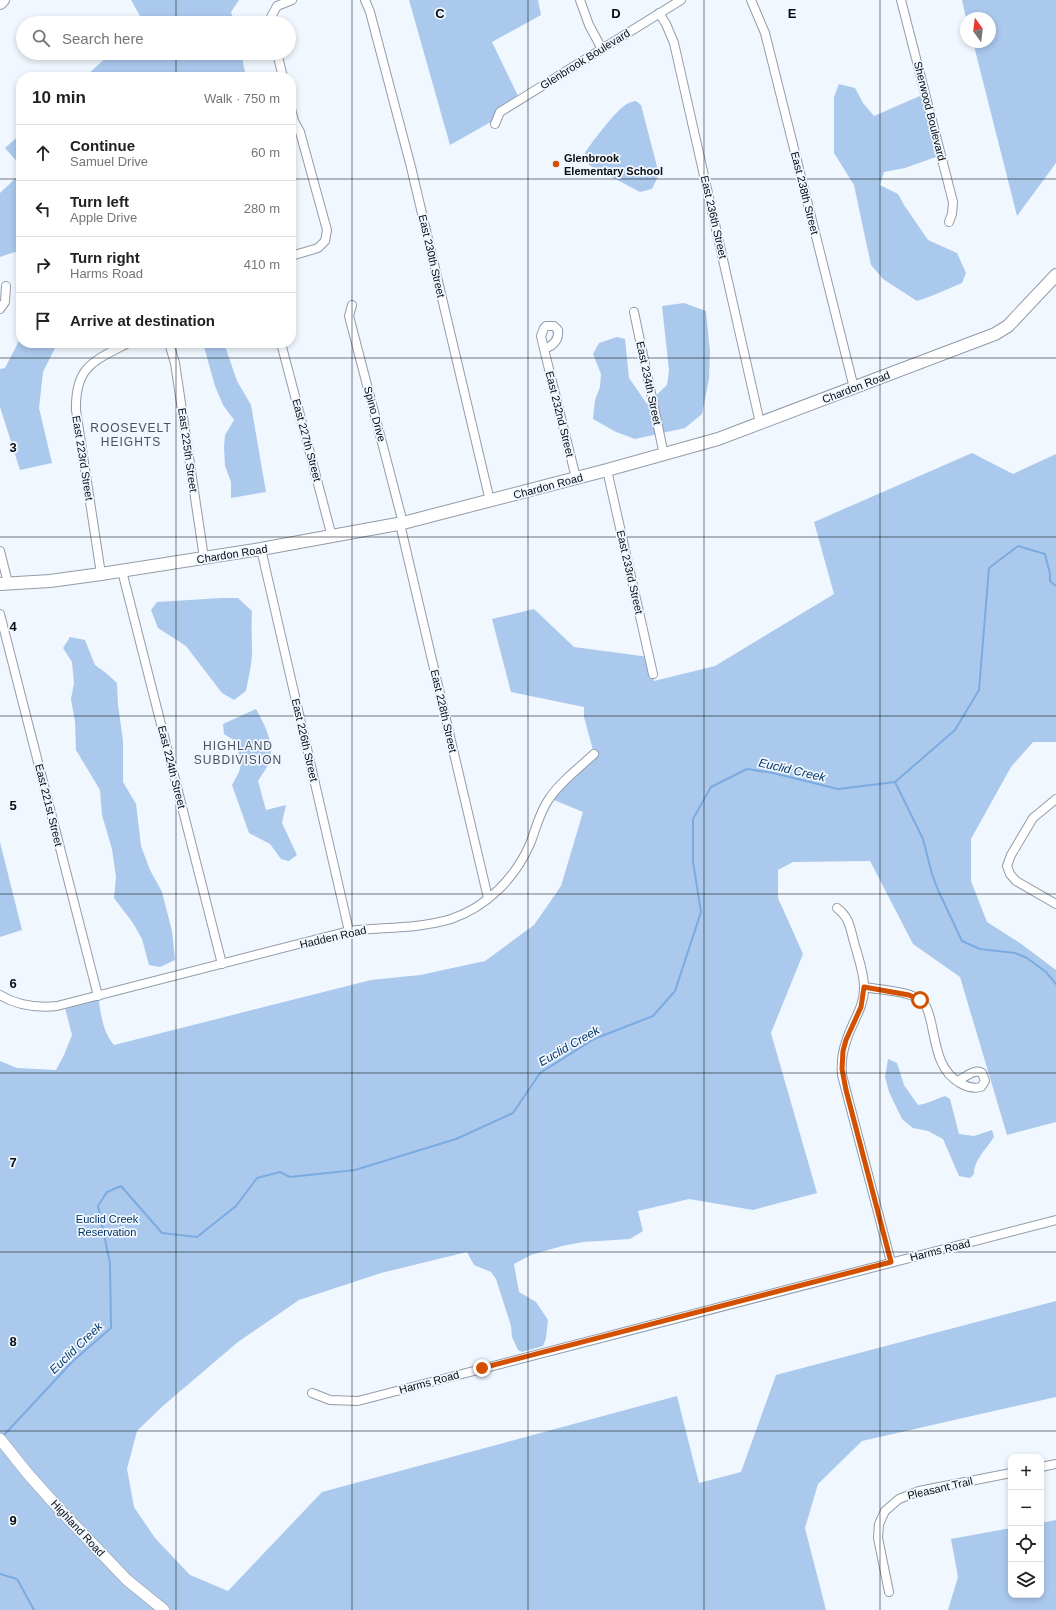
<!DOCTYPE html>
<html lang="en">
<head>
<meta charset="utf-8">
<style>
	body { margin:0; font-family:Helvetica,sans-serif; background:#f6f6f6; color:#202124 }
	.controls { position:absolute; right:12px; bottom:12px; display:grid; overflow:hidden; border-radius:8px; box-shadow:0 2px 6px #0003 }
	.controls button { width:36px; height:36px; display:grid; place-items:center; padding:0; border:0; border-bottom:1px solid #e0e0e0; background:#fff; color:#202124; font:20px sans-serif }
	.compass { position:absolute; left:960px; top:12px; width:36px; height:36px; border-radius:50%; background:#fff; box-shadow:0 2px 6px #0003; rotate:346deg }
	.stop { position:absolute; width:12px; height:12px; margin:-9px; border:3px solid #d35000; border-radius:50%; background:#fff }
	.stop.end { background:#d35000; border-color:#fff; box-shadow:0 1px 4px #0008 }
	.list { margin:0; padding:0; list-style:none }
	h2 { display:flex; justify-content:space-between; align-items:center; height:52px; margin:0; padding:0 16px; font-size:17px }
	h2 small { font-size:13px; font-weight:400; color:#757577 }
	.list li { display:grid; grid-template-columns:26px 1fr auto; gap:12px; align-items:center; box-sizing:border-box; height:56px; padding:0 16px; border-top:1px solid #e0e0e0 }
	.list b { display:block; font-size:15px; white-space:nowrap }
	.list p { margin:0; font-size:13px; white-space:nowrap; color:#757577 }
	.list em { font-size:13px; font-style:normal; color:#757577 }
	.icon { flex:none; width:22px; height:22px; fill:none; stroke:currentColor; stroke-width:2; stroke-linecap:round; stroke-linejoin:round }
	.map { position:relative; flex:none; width:1056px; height:1610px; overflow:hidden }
	.search { position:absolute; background:#fff; box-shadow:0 2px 6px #0003; left:16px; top:16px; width:280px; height:44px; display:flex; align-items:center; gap:10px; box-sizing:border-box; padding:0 14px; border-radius:22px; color:#757577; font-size:15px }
	.panel { position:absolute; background:#fff; box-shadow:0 2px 6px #0003; left:16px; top:72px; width:280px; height:276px; border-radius:16px }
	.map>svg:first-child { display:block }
	.green { fill:#abc9ed }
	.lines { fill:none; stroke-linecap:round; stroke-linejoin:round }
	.stream { stroke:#7babe1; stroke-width:2 }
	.street-casing { stroke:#929ca9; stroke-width:10 }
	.secondary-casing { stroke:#929ca9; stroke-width:12 }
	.primary-casing { stroke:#929ca9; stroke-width:14 }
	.street { stroke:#fff; stroke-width:8 }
	.secondary { stroke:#fff; stroke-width:11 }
	.primary { stroke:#fff; stroke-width:12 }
	.route { stroke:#d35000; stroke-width:5 }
	.grid { fill:none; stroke:#090d11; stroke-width:1; stroke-opacity:0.55 }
	.poi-dot { fill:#d35000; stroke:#f0f7ff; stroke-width:1.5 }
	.labels { text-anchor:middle; stroke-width:3.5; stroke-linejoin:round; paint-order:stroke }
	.street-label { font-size:11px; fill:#090d11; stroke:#f0f7ff }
	.poi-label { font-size:11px; font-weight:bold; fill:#090d11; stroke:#f0f7ff; text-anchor:start }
	.park-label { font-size:11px; fill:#003465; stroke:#f0f7ff }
	.neighbourhood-label { font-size:12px; letter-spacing:1px; fill:#48515d; stroke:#f0f7ff }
	.water-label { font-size:12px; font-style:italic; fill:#04396a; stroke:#f0f7ff }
	.grid-label { font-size:13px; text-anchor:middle; font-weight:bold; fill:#090d11; stroke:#f0f7ff; stroke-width:3.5; stroke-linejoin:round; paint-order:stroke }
</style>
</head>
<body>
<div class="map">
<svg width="1056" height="1610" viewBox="0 0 1056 1610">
	<rect width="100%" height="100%" fill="#f0f7ff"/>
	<g class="green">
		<path d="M 131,0 L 239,0 L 231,12 L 234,23 L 144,23 Z"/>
		<path d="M 409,0 L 538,0 L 541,15 L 492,42 L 520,100 L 496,121 L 489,123 L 450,145 Z"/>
		<path d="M 962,0 L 1056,0 L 1056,163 L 1017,216 L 973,42 L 990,42 L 990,18 L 966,18 Z"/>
		<path d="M 111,53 L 241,53 L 245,72 L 227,77 L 85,77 Z"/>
		<path d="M 839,84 L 855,88 L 863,103 L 874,116 L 922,95 L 936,157 L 905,168 L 884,172 L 880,185 L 898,194 L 904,205 L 928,240 L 957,253 L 966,273 L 962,283 L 934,295 L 917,301 L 883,279 L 871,265 L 854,185 L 834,153 L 834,97 Z"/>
		<path d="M 636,101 L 641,105 L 659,174 L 652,189 L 640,192 L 589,165 L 585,153 C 591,143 617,109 627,104 C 629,102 633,102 636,101 Z"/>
		<path d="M 21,134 L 21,166 L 5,148 Z"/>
		<path d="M 21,173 L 21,255 L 15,252 L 0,257 L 0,193 Z"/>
		<path d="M 684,303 L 706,311 L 710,352 L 709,379 L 702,414 L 685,428 L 635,439 L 616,432 L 593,419 L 595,400 L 600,387 L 601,374 L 593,354 L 599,343 L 617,337 L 625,339 L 629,378 L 647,404 L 667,385 L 669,370 L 662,306 Z"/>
		<path d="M 21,337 L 21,343 L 59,343 L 56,346 L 43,372 L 39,408 L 52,463 L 20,470 L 0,407 L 0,369 L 5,368 Z"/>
		<path d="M 203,343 L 224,343 L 237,381 L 251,405 L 266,492 L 231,498 L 231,482 L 225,466 L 224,448 L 225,435 L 234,420 L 223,405 L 215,386 Z"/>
		<path d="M 972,453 L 1013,474 L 1056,454 L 1056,742 L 1033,742 L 1011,767 L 971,839 L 971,881 L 987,922 L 1020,943 L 1056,970 L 1056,1122 L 1007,1135 L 960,977 L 913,944 L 870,861 L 793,862 L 778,870 L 778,898 L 803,954 L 771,1033 L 817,1193 L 753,1210 L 689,1199 L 638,1211 L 643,1231 L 630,1239 L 583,1242 L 562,1246 L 531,1255 L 514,1264 L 519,1292 L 536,1302 L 548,1320 L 546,1338 L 543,1346 L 522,1352 L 518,1350 L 512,1337 L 511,1326 L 496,1279 L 491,1272 L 474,1265 L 467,1252 L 381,1273 L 299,1300 L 238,1342 L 164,1405 L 137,1431 L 127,1469 L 134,1507 L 155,1538 L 190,1575 L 228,1591 L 322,1492 L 677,1396 L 699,1483 L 741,1472 L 776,1375 L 1056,1301 L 1056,1397 L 862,1441 L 818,1484 L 805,1528 L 826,1610 L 0,1610 L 0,1061 L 17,1068 L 56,1070 L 64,1055 L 72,1035 L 64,1004 L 98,996 C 101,1013 102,1031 114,1045 L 371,980 L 420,975 L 485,961 L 534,925 L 561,886 L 583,812 L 549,798 L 594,754 L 584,717 L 584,707 L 511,692 L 492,619 L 534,609 L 574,647 L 649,657 L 654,681 L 715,666 L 834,594 L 814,522 Z"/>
		<path d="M 221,598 L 238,598 L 252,611 C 251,625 252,637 252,651 C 252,665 248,679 246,691 L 234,700 L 222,693 L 186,646 L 158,628 L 151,610 L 157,602 Z"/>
		<path d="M 70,637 L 85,640 L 95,665 L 106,673 L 117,683 L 118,705 L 123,741 L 123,782 L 136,804 L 141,846 L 150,870 L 162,892 L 172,931 L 175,960 L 160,967 L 149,965 L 142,939 L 133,923 L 114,898 L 116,877 L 112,849 L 102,815 L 100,790 L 76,750 L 75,722 L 71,699 L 74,683 L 72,662 L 63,648 Z"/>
		<path d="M 256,709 C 264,724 274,741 270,759 C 269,766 262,774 258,781 L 266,810 L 286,805 L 282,823 L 297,855 L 289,861 L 281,859 L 270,844 L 249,833 L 232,785 L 239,772 L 242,760 L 232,739 L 224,734 L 223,724 Z"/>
		<path d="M 0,842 L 22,930 L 0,937 Z"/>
		<path d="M 888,1059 L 897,1063 L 904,1085 L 918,1105 C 930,1103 935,1099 945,1096 L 950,1099 L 959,1134 L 974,1136 L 992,1130 L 994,1137 C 987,1148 974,1160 974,1174 L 970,1178 L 959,1176 L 943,1139 L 928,1131 L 913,1128 L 902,1119 L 889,1092 L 885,1077 Z"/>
		<path d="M 1056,1520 L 1056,1610 L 948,1610 L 958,1577 L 951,1539 L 1011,1528 L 1011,1595 L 1041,1595 L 1041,1523 Z"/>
	</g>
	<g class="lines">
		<g class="stream">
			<path d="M 895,782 L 923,839 L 932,874 L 938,890 L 962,941 L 980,949 L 1015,953 L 1027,958 L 1046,972 L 1056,984"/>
			<path d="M 3,1436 L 73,1361 L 111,1328 L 110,1263 L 98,1206 L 107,1192 L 121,1186 L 162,1233 L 197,1237 L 236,1206 L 257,1178 L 280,1172 L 290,1177 L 355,1170 L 456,1139 L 513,1113 L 540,1073 L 594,1039 L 653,1016 L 675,991 L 701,912 L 693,862 L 693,819 L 711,787 L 747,769 L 773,773 L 838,789 L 895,782 L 955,730 L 979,690 L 989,568 L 1018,546 L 1045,554 L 1050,574 L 1050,581 L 1056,586"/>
			<path d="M 0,1574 L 17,1579 L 34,1610"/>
		</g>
		<g class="street-casing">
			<g id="street">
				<path d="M 365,0 L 370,12 L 411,167 L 490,501"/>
				<path d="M 580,0 L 589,25 L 602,49"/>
				<path d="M 751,0 L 765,33 L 854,388"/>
				<path d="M 901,0 L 953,202 L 952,214 L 949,222"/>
				<path d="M 659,13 L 666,24 L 674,43 L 760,423"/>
				<path d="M 271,23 L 270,19 L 277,6 L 292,0"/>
				<path d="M 277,53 L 283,77"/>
				<path d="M 291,109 L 294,121 L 300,132 L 327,230 L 325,241 L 318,248 L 291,256"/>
				<path d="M 495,124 L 500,112 L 681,0"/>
				<path d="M 352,305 L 349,316 L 403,523"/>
				<path d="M 0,309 L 5,302 L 6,286"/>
				<path d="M 634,312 L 664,455"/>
				<path d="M 169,343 L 175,363 L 204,558"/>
				<path d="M 281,343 L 332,537"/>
				<path d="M 544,349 C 553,346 559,340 558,330 L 554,326 L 546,326 L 544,328 L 541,336 L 544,349 L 576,478"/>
				<path d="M 607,470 L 653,674"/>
				<path d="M 400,524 L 488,898"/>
				<path d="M 261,549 L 349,931"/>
				<path d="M 0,551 L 8,583"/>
				<path d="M 122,571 L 222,964"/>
				<path d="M 101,574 L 76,410 C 75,366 94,361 128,343"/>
				<path d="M 0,614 L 98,996"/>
				<path d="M 1056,799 L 1033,818 L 1011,855 L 1007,866 L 1010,874 L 1016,881 L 1056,904"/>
				<path d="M 837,908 C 850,918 850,928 854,942 C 858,957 864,972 864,987 C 865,1007 851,1023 846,1042 C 842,1053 841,1063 842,1075 L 891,1262"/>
				<path d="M 864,987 C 880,990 912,991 923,1002 C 928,1007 929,1015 931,1022 C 936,1044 938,1071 960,1083 C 967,1087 973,1089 981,1087 L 985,1081 L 982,1073 C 974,1068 965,1078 957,1081"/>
				<path d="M 0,995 C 18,1006 37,1008 57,1006 L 349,931 C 383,927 418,929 451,919 C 487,907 515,878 530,844 C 536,829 539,813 549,799 C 560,782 579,768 594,754"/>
				<path d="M 312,1393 L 330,1400 L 358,1401 L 1056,1220"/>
				<path d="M 1041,1467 L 1056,1464"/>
				<path d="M 889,1592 L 878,1538 L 879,1524 L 885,1511 L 899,1499 L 919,1491 L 1011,1473"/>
			</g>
		</g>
		<g class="secondary-casing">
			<path id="secondary" d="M 0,1439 L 28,1474 L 62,1512 L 127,1580 L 164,1610"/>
		</g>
		<g class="primary-casing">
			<g id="primary">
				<path d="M 0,3 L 3,0"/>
				<path d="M 0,584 L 50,581 L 101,574 L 261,549 L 403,523 L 607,470 L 718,439 L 995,334 L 1008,326 L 1056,275"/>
			</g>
		</g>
		<use href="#street" class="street"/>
		<use href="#secondary" class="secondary"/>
		<use href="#primary" class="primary"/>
	</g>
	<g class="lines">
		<path class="route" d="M 482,1368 L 891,1262 L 846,1090 L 842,1069 L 843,1051 L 846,1040 L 861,1007 L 864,987 L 909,995 L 920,1000"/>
	</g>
	<path class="grid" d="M 176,0 L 176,23M 352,0 L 352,1610M 528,0 L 528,1610M 704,0 L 704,1610M 880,0 L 880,1610M 176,53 L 176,77M 0,179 L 21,179M 291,179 L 1056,179M 176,343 L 176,1610M 0,358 L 1056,358M 0,537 L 1056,537M 0,716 L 1056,716M 0,894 L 1056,894M 0,1073 L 1056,1073M 0,1252 L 1056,1252M 0,1431 L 1056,1431"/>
	<circle class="poi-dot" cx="556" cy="164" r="4"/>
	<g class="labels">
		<g class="street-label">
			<text transform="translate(585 59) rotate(-32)" y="4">Glenbrook Boulevard</text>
			<text transform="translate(930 111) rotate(76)" y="4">Sherwood Boulevard</text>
			<text transform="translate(805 193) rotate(76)" y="4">East 238th Street</text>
			<text transform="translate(714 217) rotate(77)" y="4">East 236th Street</text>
			<text transform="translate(432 256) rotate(77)" y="4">East 230th Street</text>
			<text transform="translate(649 383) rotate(78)" y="4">East 234th Street</text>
			<text transform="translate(856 387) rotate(-21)" y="4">Chardon Road</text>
			<text transform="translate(375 414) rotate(75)" y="4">Spino Drive</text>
			<text transform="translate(560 414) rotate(76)" y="4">East 232nd Street</text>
			<text transform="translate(307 440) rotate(75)" y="4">East 227th Street</text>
			<text transform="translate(188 450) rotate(82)" y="4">East 225th Street</text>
			<text transform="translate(83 458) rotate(81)" y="4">East 223rd Street</text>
			<text transform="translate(548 486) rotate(-15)" y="4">Chardon Road</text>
			<text transform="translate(232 554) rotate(-9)" y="4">Chardon Road</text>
			<text transform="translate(630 572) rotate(77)" y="4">East 233rd Street</text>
			<text transform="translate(444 711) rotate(77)" y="4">East 228th Street</text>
			<text transform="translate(305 740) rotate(77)" y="4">East 226th Street</text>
			<text transform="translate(172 767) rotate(76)" y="4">East 224th Street</text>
			<text transform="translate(49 805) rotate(76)" y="4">East 221st Street</text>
			<text transform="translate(333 937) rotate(-13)" y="4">Hadden Road</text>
			<text transform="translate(940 1250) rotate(-14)" y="4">Harms Road</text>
			<text transform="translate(429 1382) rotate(-15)" y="4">Harms Road</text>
			<text transform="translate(940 1488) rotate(-13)" y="4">Pleasant Trail</text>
			<text transform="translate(78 1528) rotate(47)" y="4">Highland Road</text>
		</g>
		<g class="poi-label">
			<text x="564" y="162">Glenbrook<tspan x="564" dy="13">Elementary School</tspan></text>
		</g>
		<g class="park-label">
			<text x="107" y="1223">Euclid Creek<tspan x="107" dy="13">Reservation</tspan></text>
		</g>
		<g class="neighbourhood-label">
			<text x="131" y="432">ROOSEVELT<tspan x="131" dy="14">HEIGHTS</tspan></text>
			<text x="238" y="750">HIGHLAND<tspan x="238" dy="14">SUBDIVISION</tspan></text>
		</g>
		<g class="water-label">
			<text transform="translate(792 770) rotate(13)" y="4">Euclid Creek</text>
			<text transform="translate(569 1046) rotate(-30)" y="4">Euclid Creek</text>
			<text transform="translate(76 1348) rotate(-44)" y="4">Euclid Creek</text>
		</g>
	</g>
	<g class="grid-label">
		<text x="440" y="18">C</text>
		<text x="616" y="18">D</text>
		<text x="792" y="18">E</text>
		<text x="13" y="452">3</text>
		<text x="13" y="631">4</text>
		<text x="13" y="810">5</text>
		<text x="13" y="988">6</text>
		<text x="13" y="1167">7</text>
		<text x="13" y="1346">8</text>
		<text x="13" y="1525">9</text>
	</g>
</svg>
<div class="controls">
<button>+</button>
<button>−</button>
<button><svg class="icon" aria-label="locate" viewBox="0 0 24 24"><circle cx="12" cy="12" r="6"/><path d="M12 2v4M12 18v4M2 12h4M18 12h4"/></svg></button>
<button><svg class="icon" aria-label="layers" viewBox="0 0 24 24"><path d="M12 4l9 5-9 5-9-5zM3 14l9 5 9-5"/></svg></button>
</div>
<svg class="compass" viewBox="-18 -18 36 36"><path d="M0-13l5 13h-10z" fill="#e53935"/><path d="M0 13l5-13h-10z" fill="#757577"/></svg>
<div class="stop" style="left:920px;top:1000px"></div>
<div class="stop end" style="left:482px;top:1368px"></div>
<div class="search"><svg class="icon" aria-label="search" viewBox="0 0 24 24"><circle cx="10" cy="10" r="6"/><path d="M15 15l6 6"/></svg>Search here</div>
<section class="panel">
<h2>10 min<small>Walk · 750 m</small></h2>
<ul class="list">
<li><svg class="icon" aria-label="ahead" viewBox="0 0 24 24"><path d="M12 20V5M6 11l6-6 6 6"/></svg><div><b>Continue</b><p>Samuel Drive</p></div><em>60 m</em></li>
<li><svg class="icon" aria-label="left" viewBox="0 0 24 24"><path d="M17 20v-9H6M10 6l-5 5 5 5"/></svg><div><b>Turn left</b><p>Apple Drive</p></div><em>280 m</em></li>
<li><svg class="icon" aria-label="right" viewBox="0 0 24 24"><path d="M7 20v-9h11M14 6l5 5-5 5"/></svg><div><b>Turn right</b><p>Harms Road</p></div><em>410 m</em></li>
<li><svg class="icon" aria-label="arrive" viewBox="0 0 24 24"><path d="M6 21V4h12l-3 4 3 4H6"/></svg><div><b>Arrive at destination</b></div></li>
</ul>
</section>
</div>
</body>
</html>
